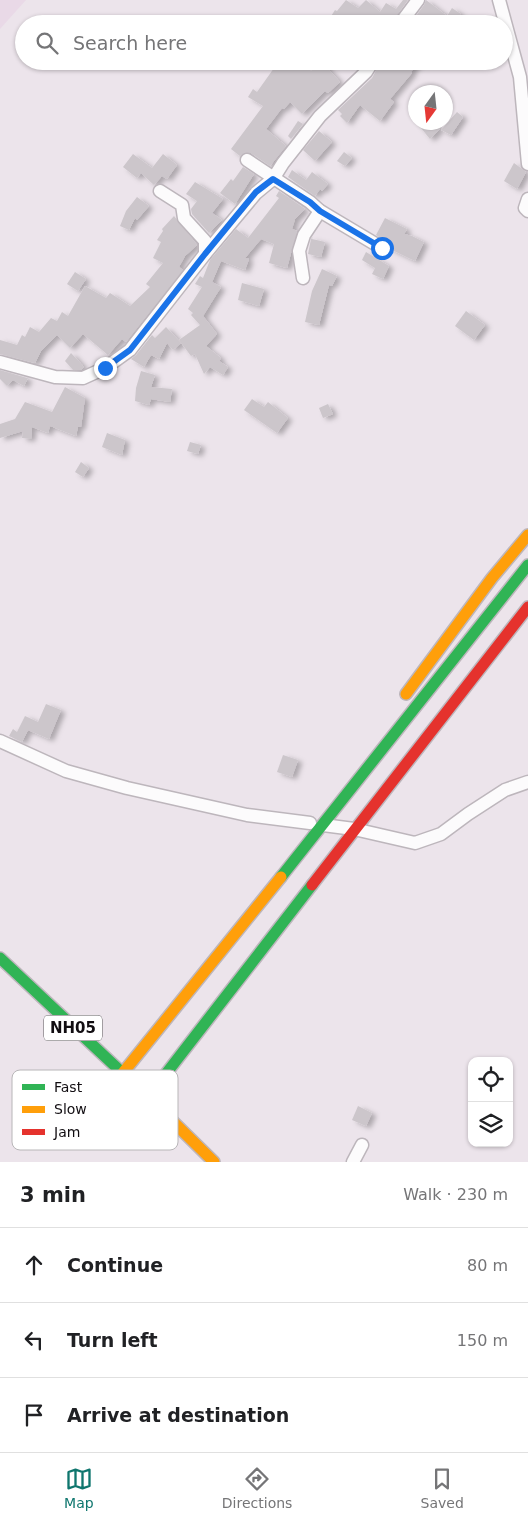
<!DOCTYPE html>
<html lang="en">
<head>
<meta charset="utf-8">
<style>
	body { margin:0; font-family:"DejaVu Sans",sans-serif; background:#f6f6f6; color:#202124 }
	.controls { position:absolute; right:15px; bottom:15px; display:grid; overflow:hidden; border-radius:10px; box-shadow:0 1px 4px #0004 }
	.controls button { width:45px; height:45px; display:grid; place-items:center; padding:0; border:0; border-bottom:1px solid #e0e0e0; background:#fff; color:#202124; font:25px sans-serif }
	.compass { position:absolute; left:408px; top:85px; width:45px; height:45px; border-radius:50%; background:#fff; box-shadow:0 1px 4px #0004; rotate:195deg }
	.stop { position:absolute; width:15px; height:15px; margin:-11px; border:4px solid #1a73e8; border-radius:50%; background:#fff }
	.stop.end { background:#1a73e8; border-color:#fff; box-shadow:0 1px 5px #0008 }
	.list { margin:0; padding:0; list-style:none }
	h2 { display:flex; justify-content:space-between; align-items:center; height:65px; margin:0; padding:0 20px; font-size:21px }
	h2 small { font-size:16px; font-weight:400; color:#757577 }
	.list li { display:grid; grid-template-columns:32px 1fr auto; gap:15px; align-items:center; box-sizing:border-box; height:75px; padding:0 20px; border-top:1px solid #e0e0e0 }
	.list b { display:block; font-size:19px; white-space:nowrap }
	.list em { font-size:16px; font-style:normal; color:#757577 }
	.icon { flex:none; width:28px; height:28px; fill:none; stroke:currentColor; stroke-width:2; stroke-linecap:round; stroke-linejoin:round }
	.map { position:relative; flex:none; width:528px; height:1162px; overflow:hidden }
	.search { position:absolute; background:#fff; box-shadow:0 1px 4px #0004; left:15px; right:15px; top:15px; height:55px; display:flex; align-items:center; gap:12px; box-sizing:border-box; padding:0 18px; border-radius:28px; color:#757577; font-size:19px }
	.sheet { height:290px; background:#fff }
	nav { display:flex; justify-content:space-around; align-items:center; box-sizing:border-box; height:70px; border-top:1px solid #e0e0e0; background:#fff; font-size:14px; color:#757577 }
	nav a { display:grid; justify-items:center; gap:2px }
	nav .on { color:#0f766e }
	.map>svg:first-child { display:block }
	.built { fill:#e9d9e7 }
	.building { fill:#ccc6cb; filter:url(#shadow) }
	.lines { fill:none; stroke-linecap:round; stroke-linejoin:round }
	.street-casing { stroke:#bdb6bc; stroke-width:15 }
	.fast-casing { stroke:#bdb6bc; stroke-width:14 }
	.slow-casing { stroke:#bdb6bc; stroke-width:14 }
	.jam-casing { stroke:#bdb6bc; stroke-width:14 }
	.street { stroke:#fcfbfc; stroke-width:12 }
	.fast { stroke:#30b455; stroke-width:11 }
	.slow { stroke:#ff9f0a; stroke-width:11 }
	.jam { stroke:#e5322d; stroke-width:11 }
	.route { stroke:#1a73e8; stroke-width:6 }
	.labels { text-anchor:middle; stroke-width:4.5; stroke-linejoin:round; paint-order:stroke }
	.shield { fill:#fff; stroke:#585658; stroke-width:1 }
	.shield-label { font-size:15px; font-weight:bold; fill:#110d11 }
	.key { fill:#fff; stroke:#b8b6b8; stroke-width:1 }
	.key-label { font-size:14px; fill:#110d11 }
</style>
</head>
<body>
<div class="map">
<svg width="528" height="1162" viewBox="0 0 528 1162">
	<defs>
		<filter id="shadow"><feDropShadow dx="4.5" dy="2.5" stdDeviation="2.5" flood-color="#0004"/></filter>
	</defs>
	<rect width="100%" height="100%" fill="#ece4eb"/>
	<path class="built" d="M 0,0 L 26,0 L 0,29 Z"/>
	<g class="building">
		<path d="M 346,0 L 358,8 L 366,0 L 380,12 L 386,3 L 396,9 L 403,0 L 408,0 L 394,19 L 392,24 L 376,24 L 367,18 L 363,24 L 326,24 L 335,10 L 337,11 Z"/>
		<path d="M 426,0 L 447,16 L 452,8 L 461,14 L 455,22 L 458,24 L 410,24 L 424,5 Z"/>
		<path d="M 279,61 L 291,69 L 300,61 L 311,71 L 321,61 L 340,82 L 328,93 L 325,91 L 302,114 L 290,102 L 284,109 L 282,108 L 266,129 L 286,146 L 270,166 L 251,153 L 244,153 L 240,156 L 231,149 L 263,106 L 248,97 L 253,89 L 257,92 Z"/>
		<path d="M 381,61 L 390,65 L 395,61 L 401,66 L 405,61 L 419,61 L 411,72 L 412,73 L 390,99 L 394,102 L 380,121 L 360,105 L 347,123 L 340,116 L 342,114 L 338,110 L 372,78 Z"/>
		<path d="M 457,112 L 463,117 L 451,135 L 441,130 Z"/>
		<path d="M 298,121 L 303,124 L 291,139 L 288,136 Z"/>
		<path d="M 416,122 L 434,122 L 440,129 L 430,139 Z"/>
		<path d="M 319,131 L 332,142 L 315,161 L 303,150 Z"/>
		<path d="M 344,152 L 352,158 L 345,166 L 337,161 Z"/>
		<path d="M 133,154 L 152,168 L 163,154 L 177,165 L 167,179 L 162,176 L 154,185 L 141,173 L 137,178 L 123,167 Z"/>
		<path d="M 514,163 L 526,172 L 517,189 L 504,181 Z"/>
		<path d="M 243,167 L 254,174 L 235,204 L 220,193 L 231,179 L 233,181 Z"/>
		<path d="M 292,170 L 306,180 L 312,172 L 328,184 L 322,191 L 320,189 L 315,196 L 288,177 Z"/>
		<path d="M 195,182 L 223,199 L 212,213 L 222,220 L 209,233 L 192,214 L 191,209 L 197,201 L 186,194 Z"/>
		<path d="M 279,191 L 305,209 L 295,219 L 292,229 L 297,231 L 287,268 L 269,263 L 274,244 L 261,239 L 245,258 L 249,259 L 245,270 L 221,261 L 212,282 L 221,287 L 203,316 L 217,334 L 206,346 L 221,358 L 219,361 L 228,367 L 223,375 L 210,367 L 204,374 L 195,354 L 191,356 L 179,340 L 200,325 L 191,315 L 193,313 L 188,309 L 202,287 L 195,284 L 200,276 L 203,278 L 210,260 L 236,229 L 248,238 L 279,198 L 276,196 Z"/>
		<path d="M 137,197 L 149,206 L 137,220 L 135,218 L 129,230 L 120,226 L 126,211 Z"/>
		<path d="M 174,216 L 197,245 L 185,256 L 179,267 L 183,270 L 126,342 L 122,339 L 108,355 L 83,334 L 70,348 L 57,335 L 41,351 L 35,363 L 0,354 L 0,340 L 17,345 L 22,335 L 25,337 L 30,327 L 39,332 L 51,318 L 57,321 L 62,312 L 68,316 L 85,286 L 106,298 L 110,293 L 130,306 L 150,287 L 146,284 L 163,263 L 153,258 L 161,242 L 157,240 L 163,231 L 162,229 Z"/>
		<path d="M 385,218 L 407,229 L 404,234 L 412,236 L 424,242 L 415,261 L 390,249 L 389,244 L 376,235 Z"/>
		<path d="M 313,237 L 312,239 L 325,242 L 321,257 L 308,254 L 311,239 Z"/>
		<path d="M 366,252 L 389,266 L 383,279 L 372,274 L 375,268 L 362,260 Z"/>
		<path d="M 322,269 L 337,276 L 332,286 L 329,285 L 319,325 L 305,322 L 312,291 Z"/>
		<path d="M 75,272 L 86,279 L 78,291 L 67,284 Z"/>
		<path d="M 242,283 L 264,289 L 259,306 L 238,300 Z"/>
		<path d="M 466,311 L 485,325 L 474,340 L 455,326 Z"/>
		<path d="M 166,327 L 181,343 L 173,350 L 167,343 L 159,359 L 151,355 L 144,367 L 131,359 L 136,355 L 152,335 L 155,338 Z"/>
		<path d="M 71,353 L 84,367 L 81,370 L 73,370 L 65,361 Z"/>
		<path d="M 0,370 L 27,378 L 28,378 L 24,386 L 13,380 L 7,386 L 0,379 Z"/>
		<path d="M 141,371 L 155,375 L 151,387 L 172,389 L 170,402 L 151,399 L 149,405 L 135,401 L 136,388 Z"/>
		<path d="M 65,387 L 85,398 L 81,427 L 78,427 L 76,436 L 50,426 L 48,433 L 32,427 L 31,439 L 22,438 L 23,431 L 0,438 L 0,424 L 15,419 L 25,402 L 52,412 Z"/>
		<path d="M 252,399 L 264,407 L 268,402 L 288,418 L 277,433 L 244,410 Z"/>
		<path d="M 328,404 L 333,414 L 323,418 L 319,408 Z"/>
		<path d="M 107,433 L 125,440 L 122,455 L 102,447 Z"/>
		<path d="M 190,442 L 201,445 L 198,454 L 187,451 Z"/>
		<path d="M 81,462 L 89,468 L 83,477 L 75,472 Z"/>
		<path d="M 46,704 L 61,710 L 49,739 L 28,730 L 22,742 L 9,736 L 13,729 L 17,732 L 25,716 L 38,722 Z"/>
		<path d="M 283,755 L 298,760 L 292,777 L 277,772 Z"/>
		<path d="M 358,1106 L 372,1113 L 366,1126 L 352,1120 Z"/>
	</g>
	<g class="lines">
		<g class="street-casing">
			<g id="street">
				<path d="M 499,0 L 520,77 L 528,164"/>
				<path d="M 400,24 L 418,0"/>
				<path d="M 247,160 L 310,202 L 320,211 L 382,248"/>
				<path d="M 160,191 L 182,205 L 184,218 L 205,241 L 205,254"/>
				<path d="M 528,199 L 525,208 L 528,211"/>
				<path d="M 303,278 L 299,251 L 304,235 L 320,211"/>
				<path d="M 0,362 L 55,377 L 83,378 L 105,368 L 130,350 L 205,254 L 256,193 L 273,179 L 283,163 L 320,116 L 366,72 L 373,61"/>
				<path d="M 0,741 L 66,771 L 127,788 L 247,815 L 310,823"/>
				<path d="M 323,825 L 354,829 L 415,843 L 441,834 L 468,814 L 505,790 L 528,782"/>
				<path d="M 353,1162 L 362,1145"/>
			</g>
		</g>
		<g class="fast-casing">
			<g id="fast">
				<path d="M 281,877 L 528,565"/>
				<path d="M 0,958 L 148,1097 L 312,885"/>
			</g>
		</g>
		<g class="slow-casing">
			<g id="slow">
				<path d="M 406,694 L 492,578 L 528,535"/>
				<path d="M 122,1074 L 281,877"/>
				<path d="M 148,1097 L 214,1162"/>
			</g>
		</g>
		<g class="jam-casing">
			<path id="jam" d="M 312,885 L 528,607"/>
		</g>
		<use href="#street" class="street"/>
		<use href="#fast" class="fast"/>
		<use href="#slow" class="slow"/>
		<use href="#jam" class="jam"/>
	</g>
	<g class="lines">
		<path class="route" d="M 105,368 L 130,350 L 205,254 L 256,192 L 273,179 L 310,202 L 320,211 L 382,248"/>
	</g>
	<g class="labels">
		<rect class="shield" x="44" y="1015.5" width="58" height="25" rx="4"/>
		<g class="shield-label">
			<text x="73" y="1033">NH05</text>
		</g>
	</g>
	<rect x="12" y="1070" width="166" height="80" rx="8" class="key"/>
	<rect x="22" y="1084" width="23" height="6" fill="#30b455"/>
	<rect x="22" y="1106" width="23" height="7" fill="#ff9f0a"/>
	<rect x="22" y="1129" width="23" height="6" fill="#e5322d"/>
	<g class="key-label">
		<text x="54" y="1092">Fast</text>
		<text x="54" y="1114">Slow</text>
		<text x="54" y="1137">Jam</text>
	</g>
</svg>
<div class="controls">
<button><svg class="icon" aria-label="locate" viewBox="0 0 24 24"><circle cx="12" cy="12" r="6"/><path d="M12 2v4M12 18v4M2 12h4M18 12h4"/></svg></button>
<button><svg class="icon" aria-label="layers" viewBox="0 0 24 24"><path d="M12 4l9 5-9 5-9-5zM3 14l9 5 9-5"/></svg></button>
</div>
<svg class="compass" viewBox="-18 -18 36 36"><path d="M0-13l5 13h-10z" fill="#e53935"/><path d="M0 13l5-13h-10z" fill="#757577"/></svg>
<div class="stop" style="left:382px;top:248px"></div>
<div class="stop end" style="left:105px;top:368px"></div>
<div class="search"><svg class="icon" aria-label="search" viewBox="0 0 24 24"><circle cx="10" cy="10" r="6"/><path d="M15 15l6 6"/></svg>Search here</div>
</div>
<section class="sheet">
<h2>3 min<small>Walk · 230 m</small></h2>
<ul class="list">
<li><svg class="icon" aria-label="ahead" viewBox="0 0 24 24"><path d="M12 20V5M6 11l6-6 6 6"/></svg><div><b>Continue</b></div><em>80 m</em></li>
<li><svg class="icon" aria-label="left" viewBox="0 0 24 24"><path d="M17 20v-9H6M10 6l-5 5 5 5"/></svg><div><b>Turn left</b></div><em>150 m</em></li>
<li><svg class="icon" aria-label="arrive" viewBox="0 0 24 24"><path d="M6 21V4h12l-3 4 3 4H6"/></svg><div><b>Arrive at destination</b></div></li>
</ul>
</section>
<nav>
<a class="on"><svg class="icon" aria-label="map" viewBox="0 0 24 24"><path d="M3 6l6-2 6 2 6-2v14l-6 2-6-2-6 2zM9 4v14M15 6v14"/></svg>Map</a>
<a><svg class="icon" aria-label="directions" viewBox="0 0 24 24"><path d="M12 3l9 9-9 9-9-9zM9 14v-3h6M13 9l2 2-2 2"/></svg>Directions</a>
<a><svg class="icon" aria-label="saved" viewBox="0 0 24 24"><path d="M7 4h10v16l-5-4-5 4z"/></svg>Saved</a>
</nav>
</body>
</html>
